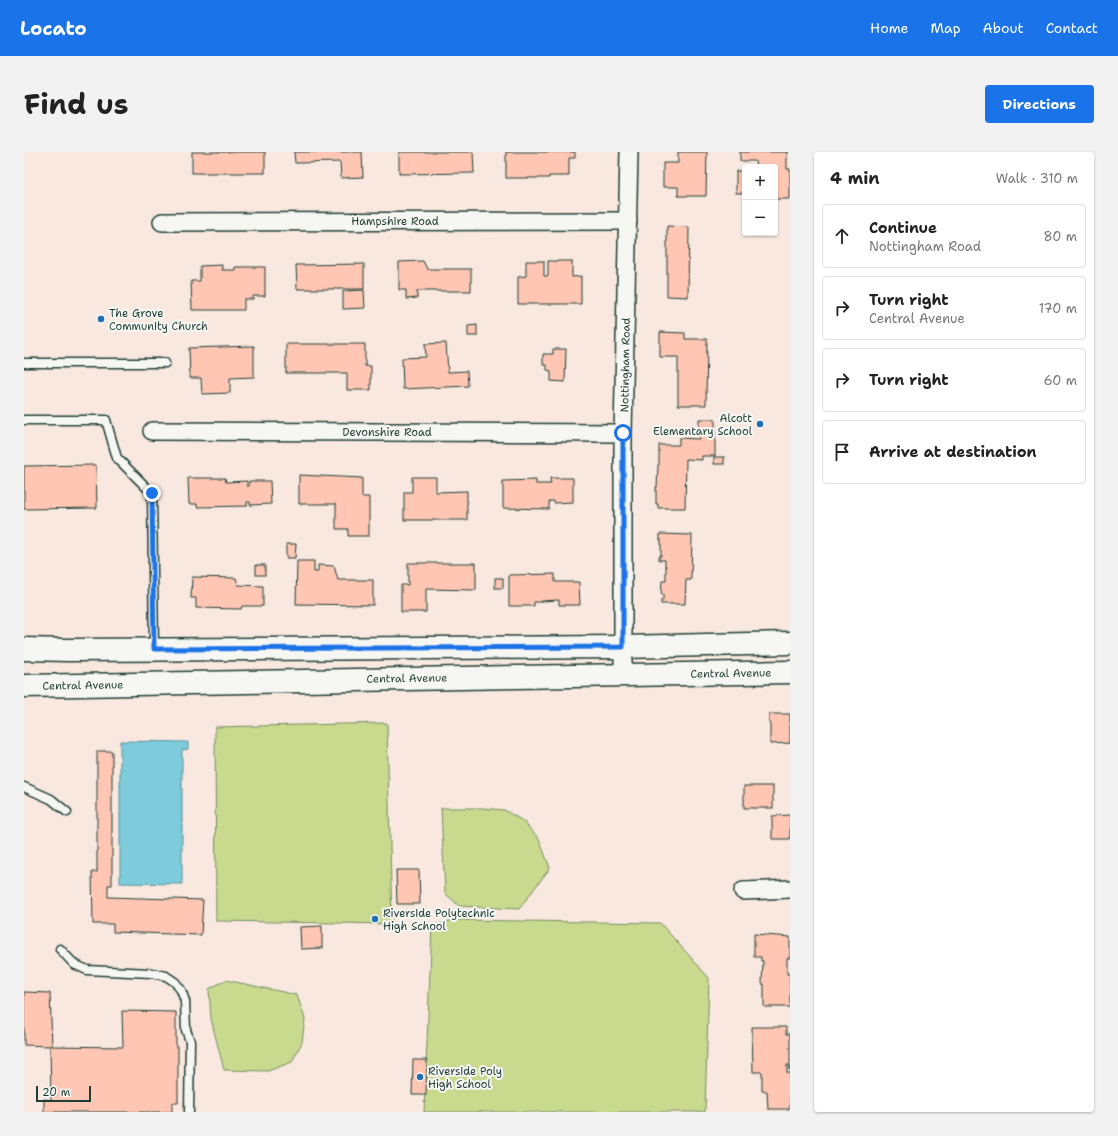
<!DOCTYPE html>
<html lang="en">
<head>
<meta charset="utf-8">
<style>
	body { margin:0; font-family:"Shantell Sans",sans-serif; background:#f2f2f2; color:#222 }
	.controls { position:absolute; right:12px; top:12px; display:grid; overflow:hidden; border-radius:4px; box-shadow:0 1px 3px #0004 }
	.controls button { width:36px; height:36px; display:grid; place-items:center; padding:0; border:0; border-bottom:1px solid #e0e0e0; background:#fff; color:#222; font:20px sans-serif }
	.scale { position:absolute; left:12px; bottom:10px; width:55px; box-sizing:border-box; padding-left:4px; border:2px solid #1f3d34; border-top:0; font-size:11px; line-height:14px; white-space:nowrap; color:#1f3d34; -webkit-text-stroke:3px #f6f6f2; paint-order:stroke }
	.stop { position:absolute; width:12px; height:12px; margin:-9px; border:3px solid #1a73e8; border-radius:50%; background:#fff }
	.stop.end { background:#1a73e8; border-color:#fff; box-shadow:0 1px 4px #0008 }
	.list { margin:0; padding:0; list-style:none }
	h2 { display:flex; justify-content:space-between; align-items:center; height:52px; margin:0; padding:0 16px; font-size:17px }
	h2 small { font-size:13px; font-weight:400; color:#767676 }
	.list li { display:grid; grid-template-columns:26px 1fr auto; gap:12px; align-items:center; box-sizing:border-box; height:64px; margin:0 8px 8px; padding:0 8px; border:1px solid #e0e0e0; border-radius:4px }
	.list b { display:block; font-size:15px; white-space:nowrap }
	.list p { margin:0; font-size:13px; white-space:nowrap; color:#767676 }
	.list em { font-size:13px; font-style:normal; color:#767676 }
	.icon { flex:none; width:22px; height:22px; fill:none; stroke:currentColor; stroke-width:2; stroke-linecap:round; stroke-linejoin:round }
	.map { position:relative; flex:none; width:766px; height:960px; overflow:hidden; border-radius:4px }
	header { display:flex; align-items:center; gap:24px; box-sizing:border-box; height:56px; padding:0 20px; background:#1a73e8; color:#fff }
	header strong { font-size:19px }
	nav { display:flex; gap:22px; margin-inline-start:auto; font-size:14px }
	.intro { display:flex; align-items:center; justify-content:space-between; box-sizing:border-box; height:96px; padding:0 24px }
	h1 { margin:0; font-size:28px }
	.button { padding:10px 18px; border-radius:4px; background:#1a73e8; color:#fff; font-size:14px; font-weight:700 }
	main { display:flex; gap:24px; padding:0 24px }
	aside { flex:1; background:#fff; border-radius:4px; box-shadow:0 1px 3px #0004 }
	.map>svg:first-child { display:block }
	.green { fill:#c9da8f; stroke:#748c62 }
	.water { fill:#7ecbdc; stroke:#589299 }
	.building { fill:#fec6b3; stroke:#1f3d34 }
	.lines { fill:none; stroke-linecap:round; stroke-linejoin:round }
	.lane-casing { stroke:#1f3d34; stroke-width:11 }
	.street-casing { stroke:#1f3d34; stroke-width:20 }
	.primary-casing { stroke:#1f3d34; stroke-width:25 }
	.lane { stroke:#f6f6f2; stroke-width:8 }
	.street { stroke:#f6f6f2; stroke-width:17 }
	.primary { stroke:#f6f6f2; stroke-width:22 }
	.route { stroke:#1a73e8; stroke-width:5 }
	.poi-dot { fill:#1f6fb2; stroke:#f6f6f2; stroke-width:1.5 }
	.labels { text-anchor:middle; stroke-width:4; stroke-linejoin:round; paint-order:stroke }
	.street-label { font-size:11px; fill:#1f3d34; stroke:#f6f6f2 }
	.poi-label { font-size:11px; fill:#1f3d34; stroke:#f6f6f2; text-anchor:start }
</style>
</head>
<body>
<header>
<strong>Locato</strong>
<nav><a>Home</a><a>Map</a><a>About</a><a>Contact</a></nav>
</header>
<div class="intro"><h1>Find us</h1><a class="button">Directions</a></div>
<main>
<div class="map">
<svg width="766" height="960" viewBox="0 0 766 960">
	<rect width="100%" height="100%" fill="#f8e8df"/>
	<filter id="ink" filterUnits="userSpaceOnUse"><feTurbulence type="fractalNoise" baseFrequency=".025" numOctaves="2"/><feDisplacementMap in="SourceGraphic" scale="8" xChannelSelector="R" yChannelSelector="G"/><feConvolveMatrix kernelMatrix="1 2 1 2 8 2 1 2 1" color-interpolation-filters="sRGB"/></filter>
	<g filter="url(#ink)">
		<g class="green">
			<path d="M 363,571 L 368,772 L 192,769 L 191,575 Z"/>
			<path d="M 417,656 L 458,656 L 480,658 L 499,669 L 515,687 L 526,716 L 495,757 L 435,754 L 421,741 Z"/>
			<path d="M 429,768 L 636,771 L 685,826 L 681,960 L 400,960 L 408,774 Z"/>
			<path d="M 202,828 L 273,843 L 281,867 L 278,890 L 268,910 L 244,919 L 200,918 L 187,867 L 185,837 Z"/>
		</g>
		<path class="water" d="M 96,589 L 164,590 L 164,597 L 158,598 L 158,732 L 96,731 Z"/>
		<g class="building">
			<rect x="168" y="0" width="73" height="21"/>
			<path d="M 270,0 L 338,0 L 339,25 L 317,26 L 316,10 L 271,11 Z"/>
			<path d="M 375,0 L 449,0 L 450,21 L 375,22 Z"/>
			<path d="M 482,0 L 551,0 L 551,6 L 545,6 L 545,24 L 525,24 L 525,26 L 482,26 Z"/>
			<path d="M 654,0 L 683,0 L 682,44 L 654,44 L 654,35 L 639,35 L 639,11 L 654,11 Z"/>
			<path d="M 716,0 L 766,0 L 763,1 L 763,17 L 766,17 L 766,47 L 751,47 L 751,15 L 732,15 L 731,9 L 716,9 Z"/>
			<rect x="712" y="19" width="9" height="22"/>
			<path d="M 643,74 L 665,75 L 664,145 L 643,144 Z"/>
			<path d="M 399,109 L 403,117 L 447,117 L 447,139 L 393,139 L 393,146 L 382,147 L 382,138 L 375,138 L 375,110 Z"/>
			<path d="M 502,109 L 520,109 L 520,124 L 524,124 L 524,109 L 548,109 L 548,125 L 557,124 L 557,152 L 494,152 L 494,125 L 502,124 Z"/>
			<path d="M 340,112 L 340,137 L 273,137 L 272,113 Z"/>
			<path d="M 198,113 L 198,118 L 211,118 L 211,115 L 241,115 L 241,144 L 229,144 L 229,147 L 220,147 L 220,158 L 168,158 L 167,129 L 176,129 L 176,114 Z"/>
			<path d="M 340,138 L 341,156 L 319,157 L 319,139 Z"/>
			<path d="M 453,173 L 453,184 L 444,184 L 444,174 Z"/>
			<path d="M 636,180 L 661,181 L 661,187 L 683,187 L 682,253 L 654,253 L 654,205 L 636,205 Z"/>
			<path d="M 422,191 L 424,220 L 443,219 L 444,234 L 379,237 L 378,206 L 402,205 L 401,192 Z"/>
			<path d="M 262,192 L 341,192 L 341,214 L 347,214 L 347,238 L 323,238 L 323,221 L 262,221 Z"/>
			<path d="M 230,194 L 230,225 L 206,226 L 206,241 L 178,242 L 177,226 L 166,226 L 165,196 Z"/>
			<path d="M 529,197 L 542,197 L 541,230 L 527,229 L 527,219 L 523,218 L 523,213 L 519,213 L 519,202 L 529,202 Z"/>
			<path d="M 675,267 L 691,267 L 691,304 L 678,304 L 678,308 L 662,307 L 661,356 L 634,356 L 634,352 L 632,352 L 632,335 L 633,335 L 634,313 L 635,313 L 635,293 L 655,293 L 655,286 L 675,287 Z"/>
			<rect x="690" y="305" width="10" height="7"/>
			<path d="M 72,313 L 73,356 L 0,357 L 0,314 Z"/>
			<path d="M 275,323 L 338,326 L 338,345 L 345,345 L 345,384 L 324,384 L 324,377 L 312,377 L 312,352 L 275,352 Z"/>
			<path d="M 388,325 L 412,325 L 412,340 L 443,339 L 443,368 L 380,368 L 380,340 L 388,340 Z"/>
			<path d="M 164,326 L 201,326 L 202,330 L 223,329 L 223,334 L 225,334 L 225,329 L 246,329 L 247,352 L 226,353 L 226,350 L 223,350 L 223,354 L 173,355 L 173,352 L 165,352 Z"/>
			<path d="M 526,326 L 549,326 L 549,350 L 530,351 L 530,349 L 525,349 L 525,357 L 479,356 L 479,329 L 512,328 L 512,332 L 527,332 Z"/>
			<path d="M 636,382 L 668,383 L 667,428 L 662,428 L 661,452 L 637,452 L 637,448 L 639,448 L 639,442 L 637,442 L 638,429 L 642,429 L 642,414 L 641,414 L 641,408 L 635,408 L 635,404 L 637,404 L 637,388 L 636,388 Z"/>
			<path d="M 262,392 L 272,392 L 271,406 L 262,406 Z"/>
			<path d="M 273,409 L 290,409 L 290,420 L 294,420 L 294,413 L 310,414 L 314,428 L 349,428 L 349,453 L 272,452 Z"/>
			<path d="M 384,411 L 452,411 L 452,438 L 402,437 L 402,460 L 377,460 L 377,433 L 384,433 Z"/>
			<rect x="232" y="413" width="9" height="10"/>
			<path d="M 531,422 L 531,430 L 555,430 L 556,453 L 535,453 L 535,448 L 517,449 L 517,450 L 510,450 L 510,454 L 485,454 L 485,423 Z"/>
			<path d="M 168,425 L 212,426 L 214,433 L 239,434 L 239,454 L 218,454 L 217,457 L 172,456 L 172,446 L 167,446 Z"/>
			<rect x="471" y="426" width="8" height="10"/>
			<path d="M 745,562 L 766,562 L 766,591 L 746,592 L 746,571 L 745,571 Z"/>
			<path d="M 73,599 L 88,599 L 88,733 L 84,733 L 84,745 L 179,748 L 177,783 L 89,780 L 89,772 L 69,772 L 68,720 L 73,720 Z"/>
			<rect x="720" y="634" width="29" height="22"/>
			<path d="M 766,663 L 766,687 L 748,687 L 748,664 Z"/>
			<path d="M 372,718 L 395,718 L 396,752 L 373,752 Z"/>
			<path d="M 298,774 L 298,796 L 277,797 L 276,775 Z"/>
			<path d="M 730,782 L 766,785 L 766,806 L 763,806 L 763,822 L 766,822 L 766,855 L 740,855 L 740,832 L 738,832 L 739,809 L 737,809 L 737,805 L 730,805 Z"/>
			<path d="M 0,840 L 26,841 L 28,894 L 99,895 L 98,859 L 152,860 L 152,895 L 154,895 L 154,951 L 148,951 L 148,960 L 20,960 L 20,947 L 27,948 L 26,894 L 0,893 Z"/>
			<path d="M 728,875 L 762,875 L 762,882 L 766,882 L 766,918 L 765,918 L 765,913 L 763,913 L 763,921 L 766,921 L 766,957 L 744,957 L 743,939 L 738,939 L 738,920 L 729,920 Z"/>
			<path d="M 389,908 L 403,908 L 402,943 L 388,943 Z"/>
		</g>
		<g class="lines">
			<g class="lane-casing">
				<g id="lane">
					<path d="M 0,211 L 141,211"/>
					<path d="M 0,268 L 82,268 L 93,306 L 128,341 L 130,496"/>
					<path d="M 0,635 L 27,647 L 43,660"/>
					<path d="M 36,797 L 50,812 L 63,818 L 127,821 L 142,824 L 151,830 L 157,838 L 161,849 L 162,878 L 166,889 L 165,960"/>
				</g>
			</g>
			<g class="street-casing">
				<g id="street">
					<path d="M 138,70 L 604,69"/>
					<path d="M 128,279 L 599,281"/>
					<path d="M 599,522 L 599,281 L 605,0"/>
					<path d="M 719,739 L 766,737"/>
				</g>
			</g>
			<g class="primary-casing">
				<g id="primary">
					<path d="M 0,497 L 44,498 L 599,495 L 766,491"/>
					<path d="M 0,534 L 766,520"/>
				</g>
			</g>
			<use href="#lane" class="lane"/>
			<use href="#street" class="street"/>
			<use href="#primary" class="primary"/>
		</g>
	</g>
	<g class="lines" filter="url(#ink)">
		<path class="route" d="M 128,341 L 130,497 L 599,495 L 599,281"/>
	</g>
	<g class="poi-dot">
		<circle cx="77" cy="167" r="4"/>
		<circle cx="736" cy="272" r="4"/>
		<circle cx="351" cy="767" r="4"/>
		<circle cx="396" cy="925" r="4"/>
	</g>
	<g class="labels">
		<g class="street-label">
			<text x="371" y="73">Hampshire Road</text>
			<text transform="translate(601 213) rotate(-89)" y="4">Nottingham Road</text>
			<text x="363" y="284">Devonshire Road</text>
			<text transform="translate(707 521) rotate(-1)" y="4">Central Avenue</text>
			<text transform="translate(383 526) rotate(-1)" y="4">Central Avenue</text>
			<text transform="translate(59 533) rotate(-1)" y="4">Central Avenue</text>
		</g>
		<g class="poi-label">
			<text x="85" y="165">The Grove<tspan x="85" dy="13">Community Church</tspan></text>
			<text x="728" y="270" text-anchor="end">Alcott<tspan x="728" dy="13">Elementary School</tspan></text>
			<text x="359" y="765">Riverside Polytechnic<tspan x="359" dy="13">High School</tspan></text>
			<text x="404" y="923">Riverside Poly<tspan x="404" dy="13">High School</tspan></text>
		</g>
	</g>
</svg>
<div class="controls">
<button>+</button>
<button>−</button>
</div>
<div class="scale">20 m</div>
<div class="stop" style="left:599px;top:281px"></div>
<div class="stop end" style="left:128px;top:341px"></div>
</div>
<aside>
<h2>4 min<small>Walk · 310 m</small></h2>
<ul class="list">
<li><svg class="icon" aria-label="ahead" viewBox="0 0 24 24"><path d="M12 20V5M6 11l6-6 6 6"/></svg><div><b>Continue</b><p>Nottingham Road</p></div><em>80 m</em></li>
<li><svg class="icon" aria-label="right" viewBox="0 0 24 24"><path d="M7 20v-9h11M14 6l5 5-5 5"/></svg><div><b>Turn right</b><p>Central Avenue</p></div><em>170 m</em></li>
<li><svg class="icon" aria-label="right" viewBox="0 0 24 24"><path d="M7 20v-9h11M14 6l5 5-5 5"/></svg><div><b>Turn right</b></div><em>60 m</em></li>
<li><svg class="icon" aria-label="arrive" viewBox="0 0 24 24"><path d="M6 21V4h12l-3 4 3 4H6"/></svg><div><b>Arrive at destination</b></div></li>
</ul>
</aside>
</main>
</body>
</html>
